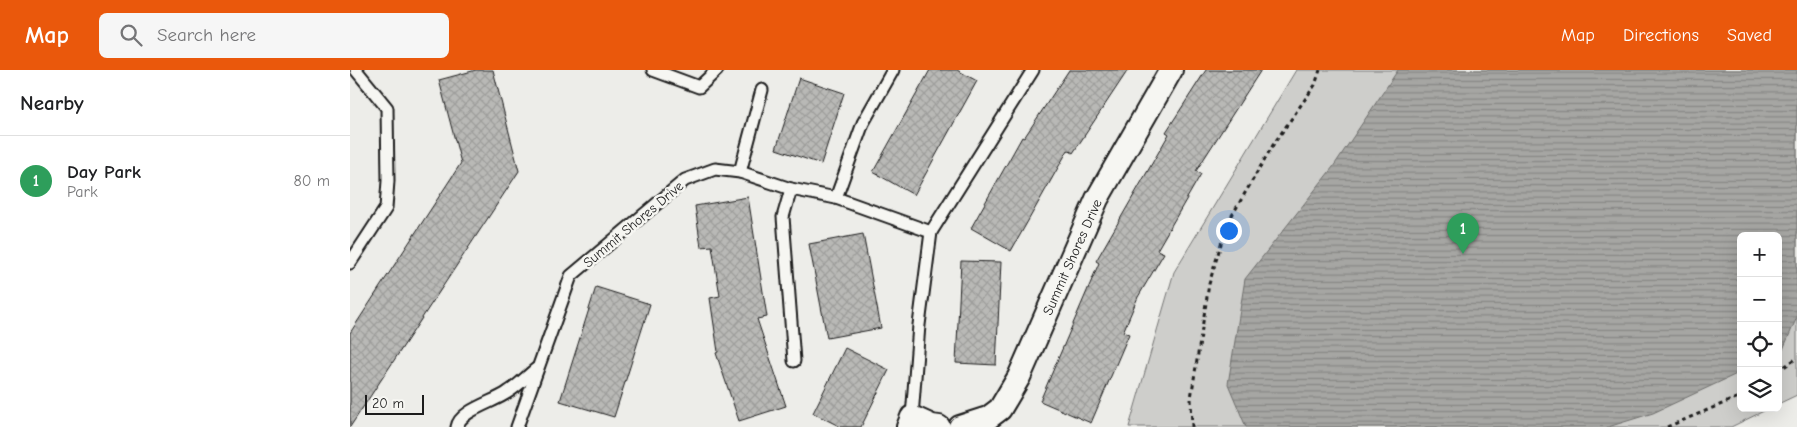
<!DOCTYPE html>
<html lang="en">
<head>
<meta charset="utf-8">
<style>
	body { margin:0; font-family:"Comic Neue",sans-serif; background:#f6f6f6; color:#202124 }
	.controls { position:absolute; right:15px; bottom:15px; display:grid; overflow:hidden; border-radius:8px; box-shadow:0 5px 20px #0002 }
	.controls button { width:45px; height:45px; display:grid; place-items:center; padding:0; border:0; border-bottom:1px solid #e0e0e0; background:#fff; color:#202124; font:25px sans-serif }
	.scale { position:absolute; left:15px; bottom:12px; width:59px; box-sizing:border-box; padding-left:5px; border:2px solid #1c1c1c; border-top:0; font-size:14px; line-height:18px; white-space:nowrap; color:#1c1c1c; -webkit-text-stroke:4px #f6f6f2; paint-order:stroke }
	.you { position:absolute; left:878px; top:160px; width:18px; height:18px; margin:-12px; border:4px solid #fff; border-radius:50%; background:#1a73e8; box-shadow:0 0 0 8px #1a73e833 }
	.badge { display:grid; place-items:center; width:32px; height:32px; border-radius:50%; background:#ea580c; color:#fff; font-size:16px; font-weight:700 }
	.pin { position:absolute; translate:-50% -41px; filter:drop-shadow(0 1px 2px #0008) }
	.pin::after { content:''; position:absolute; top:26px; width:18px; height:15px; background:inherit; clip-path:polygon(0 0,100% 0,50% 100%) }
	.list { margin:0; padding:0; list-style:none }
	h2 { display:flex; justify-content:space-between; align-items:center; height:65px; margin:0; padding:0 20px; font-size:21px }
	h2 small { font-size:16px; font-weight:400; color:#757577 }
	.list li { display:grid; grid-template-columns:32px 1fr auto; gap:15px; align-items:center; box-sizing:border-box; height:90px; padding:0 20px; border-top:1px solid #e0e0e0 }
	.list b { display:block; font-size:19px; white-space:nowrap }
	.list p { margin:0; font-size:16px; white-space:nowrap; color:#757577 }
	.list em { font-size:16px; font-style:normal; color:#757577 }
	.icon { flex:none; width:28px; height:28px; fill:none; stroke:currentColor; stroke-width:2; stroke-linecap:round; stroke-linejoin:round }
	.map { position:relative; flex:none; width:1447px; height:357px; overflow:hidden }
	header { display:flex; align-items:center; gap:30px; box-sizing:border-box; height:70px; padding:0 25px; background:#ea580c; color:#fff }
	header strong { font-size:24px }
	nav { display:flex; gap:28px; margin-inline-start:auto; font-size:18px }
	.search { width:350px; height:45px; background:#f6f6f6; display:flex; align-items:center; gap:12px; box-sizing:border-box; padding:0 18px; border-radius:8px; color:#757577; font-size:19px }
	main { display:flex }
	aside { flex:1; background:#fff }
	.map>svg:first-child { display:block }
	.park { fill:#cececb; stroke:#757574 }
	.water { fill:url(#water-rules); stroke:#6f6f6d }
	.building { fill:url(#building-cross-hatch); stroke:#1c1c1c }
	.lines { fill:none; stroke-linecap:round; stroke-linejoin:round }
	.service-casing { stroke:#1c1c1c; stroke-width:15 }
	.minor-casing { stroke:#1c1c1c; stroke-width:26 }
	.path { stroke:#1c1c1c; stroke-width:3; stroke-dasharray:4 4; stroke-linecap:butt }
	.service { stroke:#f6f6f2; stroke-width:11 }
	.minor { stroke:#f6f6f2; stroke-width:22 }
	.labels { text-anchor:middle; stroke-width:5; stroke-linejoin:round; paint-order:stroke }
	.street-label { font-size:14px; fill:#1c1c1c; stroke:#f6f6f2 }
</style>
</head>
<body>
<header>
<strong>Map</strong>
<div class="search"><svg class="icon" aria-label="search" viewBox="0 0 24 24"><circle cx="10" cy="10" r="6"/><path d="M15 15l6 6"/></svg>Search here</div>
<nav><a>Map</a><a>Directions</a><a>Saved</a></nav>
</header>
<main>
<aside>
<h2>Nearby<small></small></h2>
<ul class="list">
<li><span class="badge" style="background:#2e9e5b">1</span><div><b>Day Park</b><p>Park</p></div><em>80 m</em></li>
</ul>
</aside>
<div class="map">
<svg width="1447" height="357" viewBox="0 0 1447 357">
	<defs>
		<pattern id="water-rules" width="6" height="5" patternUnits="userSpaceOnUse" patternTransform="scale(1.25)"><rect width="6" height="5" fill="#a6a6a3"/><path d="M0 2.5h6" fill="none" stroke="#868684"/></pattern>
		<pattern id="building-cross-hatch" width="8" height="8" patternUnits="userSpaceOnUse" patternTransform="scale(1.25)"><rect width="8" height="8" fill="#b9b9b6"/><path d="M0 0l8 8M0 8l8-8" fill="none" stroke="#9e9e9c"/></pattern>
	</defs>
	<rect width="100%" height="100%" fill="#edede9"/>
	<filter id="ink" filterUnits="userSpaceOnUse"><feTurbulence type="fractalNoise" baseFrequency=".02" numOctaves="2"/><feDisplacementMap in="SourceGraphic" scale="10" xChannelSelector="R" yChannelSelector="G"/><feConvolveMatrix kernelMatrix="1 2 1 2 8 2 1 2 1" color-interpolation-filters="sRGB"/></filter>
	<g filter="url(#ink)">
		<path class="park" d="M 946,0 L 1447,0 L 1447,325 L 1428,334 L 1428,166 L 1391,166 L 1391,338 L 1420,338 L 1381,357 L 779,357 L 824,202 Z"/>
		<path class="water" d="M 1048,0 L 1447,0 L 1447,247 L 1431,284 L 1428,285 L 1428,166 L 1391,166 L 1391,302 L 1303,343 L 1258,357 L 896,357 L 878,314 L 895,209 L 983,97 Z"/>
		<g class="building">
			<path d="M 126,0 L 143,0 L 169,101 L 0,357 L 0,263 L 111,93 L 89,10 Z"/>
			<path d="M 580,0 L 607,0 L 627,11 L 564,125 L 523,102 Z"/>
			<path d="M 719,0 L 778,0 L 723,83 L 718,80 L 661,181 L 621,158 L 672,67 L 674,68 Z"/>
			<path d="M 856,0 L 911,0 L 846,101 L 851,104 L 807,180 L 814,183 L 788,227 L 773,262 L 779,264 L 741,353 L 690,331 L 749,193 L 746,191 L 819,64 L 816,62 Z"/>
			<path d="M 449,8 L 494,23 L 471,94 L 426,79 Z"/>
			<path d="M 398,127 L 417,247 L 407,249 L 436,336 L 389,351 L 366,283 L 368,282 L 360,228 L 370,226 L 362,176 L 351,177 L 345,136 Z"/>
			<path d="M 513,164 L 531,258 L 477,268 L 459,174 Z"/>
			<path d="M 611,191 L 651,192 L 646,295 L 606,293 Z"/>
			<path d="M 246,217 L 300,234 L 264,347 L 210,331 Z"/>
			<path d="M 495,278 L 539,300 L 511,357 L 491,357 L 463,343 Z"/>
		</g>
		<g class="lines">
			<g class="service-casing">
				<g id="service">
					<path d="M 303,0 L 349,17 L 367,0"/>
					<path d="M 390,102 L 412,20"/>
					<path d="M 441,119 L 433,147 L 444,291"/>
					<path d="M 486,128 L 513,53 L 543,0"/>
					<path d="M 0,193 L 36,138 L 38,111 L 37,38 L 6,0"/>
					<path d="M 562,347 L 569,255 L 581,162 L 683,0"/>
					<path d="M 107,357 C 110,340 145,332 158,322 C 168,316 177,306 186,299"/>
					<path d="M 167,357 L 221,206 L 335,110 L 365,99 L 390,102 L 441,119 L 486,128 L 581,162"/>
				</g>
			</g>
			<g class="minor-casing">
				<g id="minor">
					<path d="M 558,357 L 562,347 L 582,356 L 589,357"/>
					<path d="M 610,357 L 638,348 L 650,339 L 669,307 L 747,129 L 821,0"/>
				</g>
			</g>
			<g class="path">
				<path d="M 1428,301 L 1447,288"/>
				<path d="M 842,357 L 841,328 L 859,214 L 877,154 L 923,75 L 965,15 L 970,0"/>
				<path d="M 1317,357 L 1391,326"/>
			</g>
			<use href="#service" class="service"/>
			<use href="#minor" class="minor"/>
		</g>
	</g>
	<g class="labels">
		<g class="street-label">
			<text transform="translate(283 154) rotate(-40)" y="5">Summit Shores Drive</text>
			<text transform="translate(722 187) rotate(-66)" y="5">Summit Shores Drive</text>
		</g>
	</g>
</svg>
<div class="controls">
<button>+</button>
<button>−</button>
<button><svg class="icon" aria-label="locate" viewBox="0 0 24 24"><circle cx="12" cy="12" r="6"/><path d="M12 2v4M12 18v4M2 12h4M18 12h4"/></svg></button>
<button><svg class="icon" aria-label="layers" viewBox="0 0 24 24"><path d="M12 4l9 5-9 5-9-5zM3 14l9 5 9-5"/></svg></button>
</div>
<div class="scale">20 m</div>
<div class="you"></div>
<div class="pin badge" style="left:1113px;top:184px;background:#2e9e5b">1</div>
</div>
</main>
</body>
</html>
